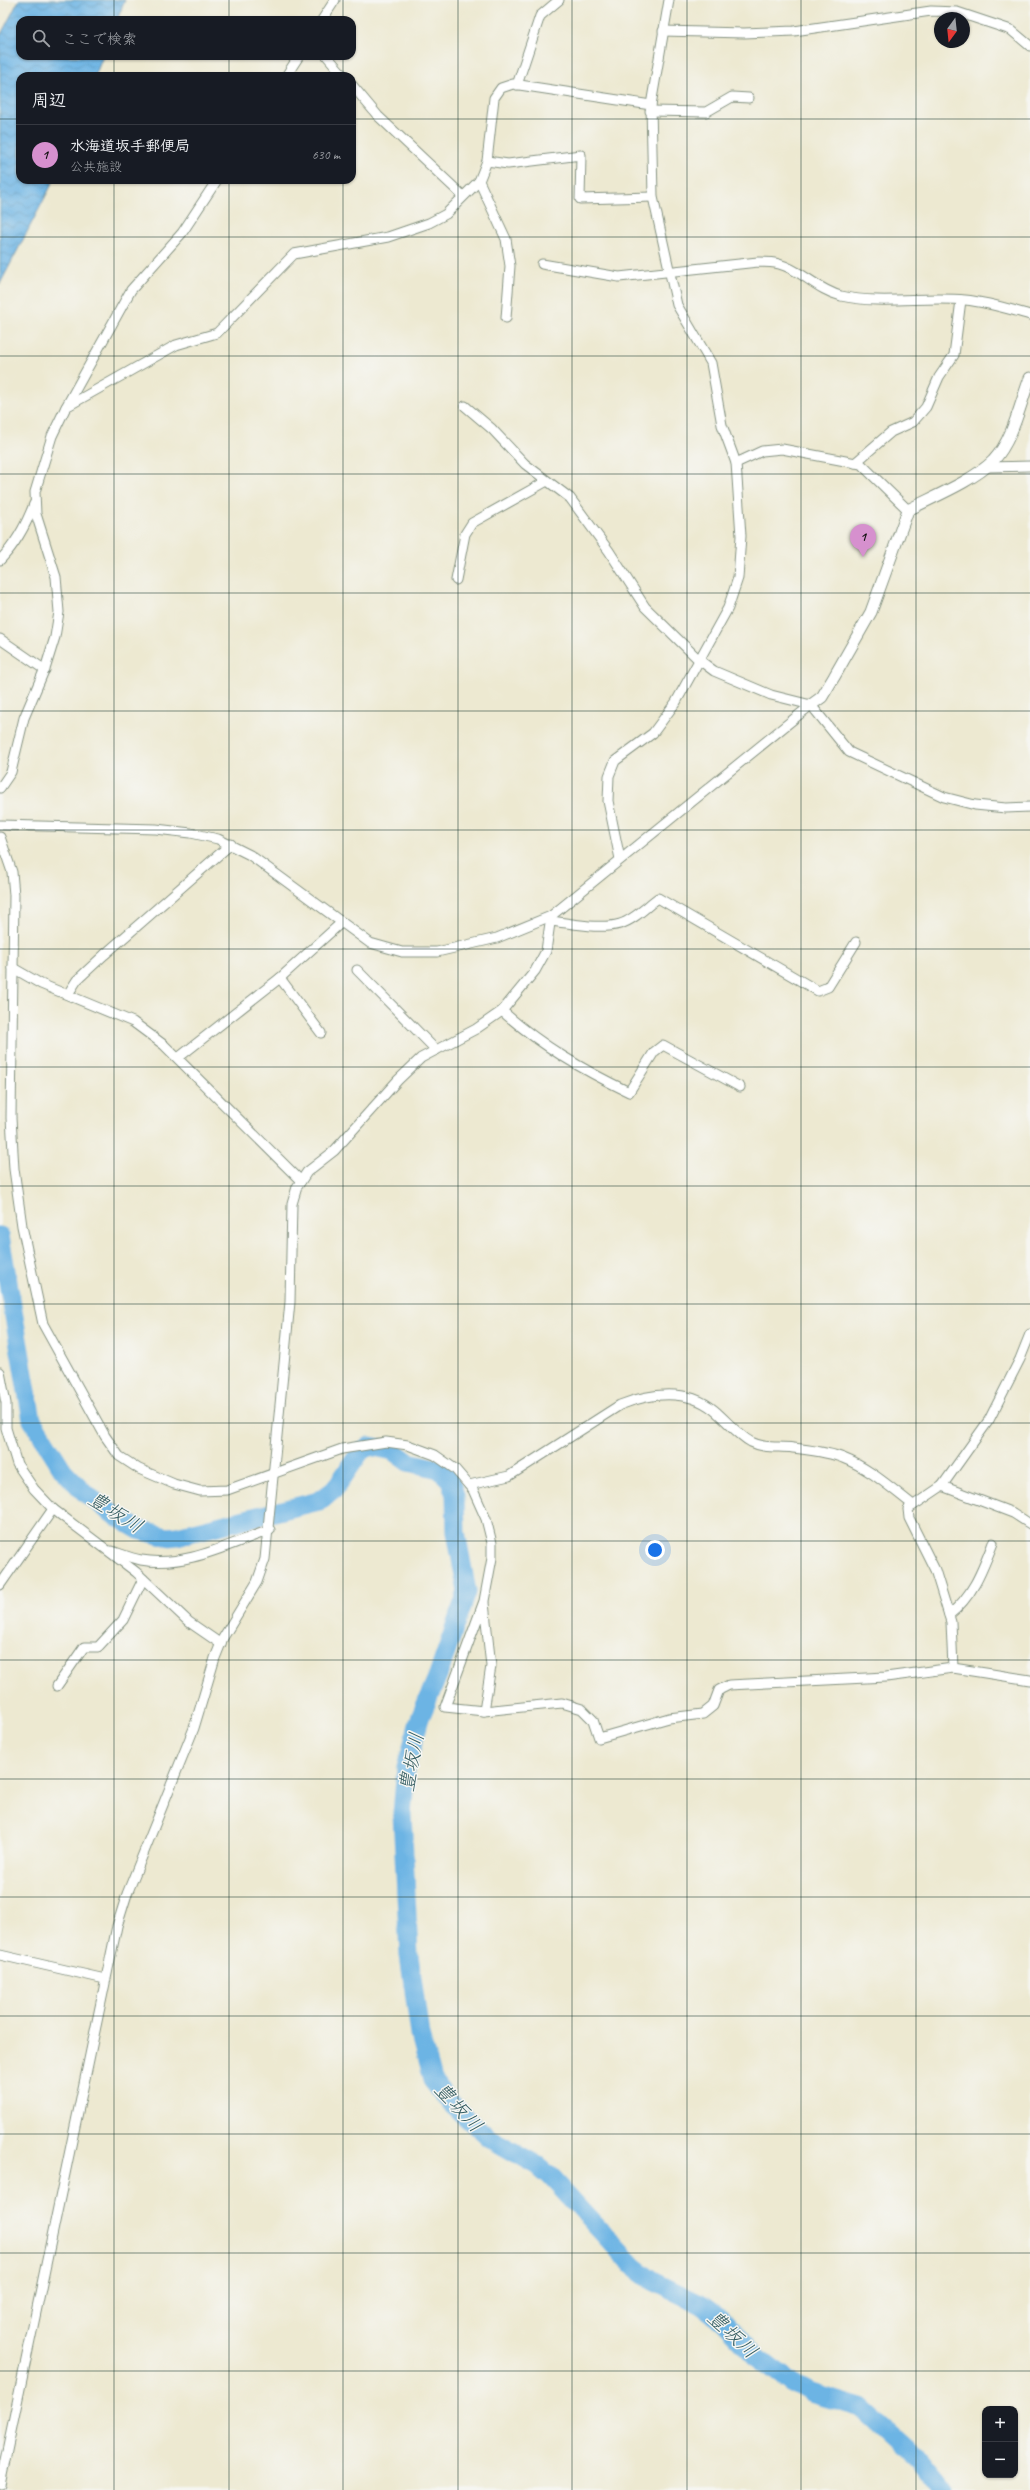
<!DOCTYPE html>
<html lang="ja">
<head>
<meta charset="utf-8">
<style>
	body { margin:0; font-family:Caveat,"Klee One",sans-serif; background:#20242c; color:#f1f3f6 }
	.controls { position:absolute; right:12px; bottom:12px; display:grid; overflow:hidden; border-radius:8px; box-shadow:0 1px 3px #0004 }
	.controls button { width:36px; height:36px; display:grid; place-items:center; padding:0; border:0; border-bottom:1px solid #363941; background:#171b24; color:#f1f3f6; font:20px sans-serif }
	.compass { position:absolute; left:934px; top:12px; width:36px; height:36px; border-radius:50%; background:#171b24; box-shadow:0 1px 3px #0004; rotate:195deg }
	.you { position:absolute; left:655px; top:1550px; width:14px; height:14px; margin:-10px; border:3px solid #fff; border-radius:50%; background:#1a73e8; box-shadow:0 0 0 6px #1a73e833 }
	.badge { display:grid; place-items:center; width:26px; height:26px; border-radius:50%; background:#d690ce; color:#111; font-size:13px; font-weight:700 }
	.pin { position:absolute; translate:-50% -33px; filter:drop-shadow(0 1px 2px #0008) }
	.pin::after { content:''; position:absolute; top:21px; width:14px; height:12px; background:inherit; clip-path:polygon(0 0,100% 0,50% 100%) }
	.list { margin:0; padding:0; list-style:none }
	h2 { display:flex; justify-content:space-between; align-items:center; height:52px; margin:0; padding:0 16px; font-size:17px }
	h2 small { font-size:13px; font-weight:400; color:#9ea1a6 }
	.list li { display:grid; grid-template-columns:26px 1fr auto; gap:12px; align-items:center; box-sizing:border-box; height:60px; padding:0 16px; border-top:1px solid #363941 }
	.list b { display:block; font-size:15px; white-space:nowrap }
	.list p { margin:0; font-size:13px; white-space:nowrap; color:#9ea1a6 }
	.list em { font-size:13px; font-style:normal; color:#9ea1a6 }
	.icon { flex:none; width:22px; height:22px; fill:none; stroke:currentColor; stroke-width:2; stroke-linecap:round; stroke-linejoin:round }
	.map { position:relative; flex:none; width:1030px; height:2490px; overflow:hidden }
	.search { position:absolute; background:#171b24; box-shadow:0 1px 3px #0004; left:16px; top:16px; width:340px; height:44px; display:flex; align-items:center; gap:10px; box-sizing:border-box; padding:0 14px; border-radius:12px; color:#9ea1a6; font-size:15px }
	.panel { position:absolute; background:#171b24; box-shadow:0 1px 3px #0004; left:16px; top:72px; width:340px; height:112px; border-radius:12px }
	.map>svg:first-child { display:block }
	.water { fill:url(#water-waves); stroke:#46788c }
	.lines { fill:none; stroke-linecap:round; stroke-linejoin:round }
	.river { stroke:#6cb4e4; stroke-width:19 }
	.minor-casing { stroke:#869382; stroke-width:11 }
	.tertiary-casing { stroke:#869382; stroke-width:13 }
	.minor { stroke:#fff; stroke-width:9 }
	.tertiary { stroke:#fff; stroke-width:11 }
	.grid { fill:none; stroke:#1f3d34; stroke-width:1; stroke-opacity:0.55 }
	.labels { text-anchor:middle; stroke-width:3; stroke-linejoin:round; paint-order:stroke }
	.water-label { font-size:20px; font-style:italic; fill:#325b60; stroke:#f6f6f2 }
</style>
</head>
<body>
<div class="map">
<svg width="1030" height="2490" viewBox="0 0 1030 2490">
	<defs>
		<pattern id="water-waves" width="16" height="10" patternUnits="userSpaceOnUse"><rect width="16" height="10" fill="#6cb4e4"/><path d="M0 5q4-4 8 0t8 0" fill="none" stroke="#5894ba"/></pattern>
	</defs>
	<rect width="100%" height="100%" fill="#f6f6f2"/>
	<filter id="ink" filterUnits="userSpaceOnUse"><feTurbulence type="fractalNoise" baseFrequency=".025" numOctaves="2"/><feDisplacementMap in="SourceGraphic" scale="8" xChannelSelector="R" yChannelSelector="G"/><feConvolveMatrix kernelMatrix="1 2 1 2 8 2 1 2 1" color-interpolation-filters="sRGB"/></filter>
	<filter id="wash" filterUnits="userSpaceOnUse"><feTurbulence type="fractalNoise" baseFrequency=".012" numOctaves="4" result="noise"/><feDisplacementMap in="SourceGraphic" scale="16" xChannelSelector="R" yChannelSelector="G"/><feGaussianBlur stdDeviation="0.9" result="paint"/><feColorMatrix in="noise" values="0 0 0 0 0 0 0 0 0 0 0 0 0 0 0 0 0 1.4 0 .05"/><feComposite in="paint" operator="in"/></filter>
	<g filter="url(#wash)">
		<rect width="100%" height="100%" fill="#ede9d1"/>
		<path class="water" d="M 19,0 L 125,0 L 117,20 L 20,20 L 20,56 L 103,56 L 95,76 L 20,76 L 20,180 L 54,180 L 0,284 L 0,36 Z"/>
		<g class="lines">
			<path class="river" d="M 0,1236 L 32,1420 L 63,1470 L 86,1494 L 114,1515 L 139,1530 L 167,1537 L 177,1536 L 319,1501 L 334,1490 L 361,1451 L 370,1446 L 393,1451 L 408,1462 L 439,1469 L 450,1480 L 455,1495 L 456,1532 L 467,1592 L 438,1675 L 420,1718 L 406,1768 L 402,1814 L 409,1955 L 420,2035 L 432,2080 L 451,2104 L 489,2138 L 537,2165 L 550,2176 L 633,2266 L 653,2281 L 702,2305 L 722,2320 L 758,2358 L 790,2382 L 811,2393 L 861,2408 L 915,2457 L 942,2490"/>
		</g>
	</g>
	<g filter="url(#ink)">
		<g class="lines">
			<g class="minor-casing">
				<g id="minor">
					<path d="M 322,20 L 335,0"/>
					<path d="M 663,31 L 744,33 L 794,31 L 931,11 L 957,12 L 1011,30 L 1030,46"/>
					<path d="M 327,56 L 344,76"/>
					<path d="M 286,76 L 299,56"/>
					<path d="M 352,85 L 378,116 L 463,196"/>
					<path d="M 517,85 L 540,16 L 559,0"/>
					<path d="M 650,111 L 706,112 L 732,97 L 749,98"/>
					<path d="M 487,161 L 508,164 L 581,155 L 580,199 L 653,197"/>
					<path d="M 479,181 L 506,239 L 510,266 L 506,318"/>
					<path d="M 542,264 L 619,277 L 758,262 C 765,262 773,262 779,264 C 802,270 817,290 841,296 C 881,305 924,296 965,300 C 987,302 1009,309 1030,315"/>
					<path d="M 465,406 L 492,429 L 525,464 L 570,498 L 609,551 L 645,607 L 698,659 L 714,671 L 771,695 L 811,705 L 849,752 L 944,797 L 975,805 L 1006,808 L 1030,807"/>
					<path d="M 66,407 L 176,345 L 217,333 L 294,254 L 388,237 L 429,223 L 446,214 L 479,181 L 487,161 L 494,98 L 501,88 L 513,84 L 651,105"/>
					<path d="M 736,463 L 762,451 L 782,449 L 861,464 L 908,510"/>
					<path d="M 855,463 L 891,432 L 913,422 L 926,407 L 939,377 L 954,355 L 961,300"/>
					<path d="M 985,467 L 1030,466"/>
					<path d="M 0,560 C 16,544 26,525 34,504"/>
					<path d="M 456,580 L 465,534 L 472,523 L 547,481"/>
					<path d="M 0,639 L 45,670"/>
					<path d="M 0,788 L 11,772 L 24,718 L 46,666 L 55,637 L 59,612 L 56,577 L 36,514 L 35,492 L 52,436 L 66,407 L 131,290 L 182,233 L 217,180"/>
					<path d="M 0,825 L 156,829 L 191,833 L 218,839 L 250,855 L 370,943 L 402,952 L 437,952 L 497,938 L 551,916 L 811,705"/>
					<path d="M 0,837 L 12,872 L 14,895 L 11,1118 L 14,1169 L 22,1226 L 43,1324 L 105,1436 L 119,1456 L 139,1469 L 174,1484 L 200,1491 L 227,1490 L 342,1449 L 386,1442 L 408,1445 L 435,1455 L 455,1469 L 473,1490 L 486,1519 L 492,1543 L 492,1558 L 484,1601 L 445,1707 L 484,1711 L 562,1703 L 582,1709 L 593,1720 L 599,1738 L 669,1718 L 703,1714 L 713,1706 L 719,1690 L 729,1685 L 886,1677 L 953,1668 L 1030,1680"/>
					<path d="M 620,859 L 608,801 L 609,776 L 615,761 L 653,733 L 676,702 L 728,608 L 738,578 L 741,536 L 736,463 L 722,425 L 711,363 L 677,305 L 653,197 L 651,105 L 669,0"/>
					<path d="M 550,921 C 571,923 599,930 620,924 C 634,920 647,906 658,898 L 818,991 L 828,987 L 856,942"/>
					<path d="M 13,968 L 41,984 L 133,1022 L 164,1045 L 301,1181"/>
					<path d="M 357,970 L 436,1050"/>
					<path d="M 68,994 L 77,980 L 104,955 L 231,844"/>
					<path d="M 502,1011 C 542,1046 581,1069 629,1092 L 654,1052 L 663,1045 L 740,1087"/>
					<path d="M 321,1033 L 280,978 L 342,922"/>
					<path d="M 178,1058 L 280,978"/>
					<path d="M 0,1372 L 6,1403 L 6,1428 L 17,1464 L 34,1489 L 53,1509 L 136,1572 L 189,1622 L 221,1644"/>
					<path d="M 469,1485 L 509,1476 L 620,1405 C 650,1393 687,1388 714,1410 C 726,1420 738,1435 751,1442 C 765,1449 778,1446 793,1448 C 808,1450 829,1452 843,1458 C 869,1468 891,1488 913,1505"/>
					<path d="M 942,1486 L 989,1420 L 1020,1359 L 1030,1334"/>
					<path d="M 112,1551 C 121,1554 131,1558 141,1560 C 185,1568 229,1544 270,1530"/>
					<path d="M 0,1585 L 53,1509"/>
					<path d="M 484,1603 L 491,1666 L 484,1711"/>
					<path d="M 949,1615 C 973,1596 982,1571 993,1543"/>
					<path d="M 953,1668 L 951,1622 L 935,1570 L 909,1518 L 908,1509 L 942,1486 L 1013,1513 L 1030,1524"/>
					<path d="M 57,1686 L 84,1647 L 98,1647 L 123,1620 L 143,1579"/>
					<path d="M 0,1955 L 105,1979"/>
					<path d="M 0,2484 L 117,1926 L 127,1894 L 194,1728 L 215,1658 L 223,1638 L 257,1582 L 265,1559 L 290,1302 L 292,1204 L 297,1187 L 307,1172 L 334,1151 L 398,1080 L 421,1058 L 476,1029 L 502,1011 L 535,971 L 546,951 L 551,916"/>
				</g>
			</g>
			<g class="tertiary-casing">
				<path id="tertiary" d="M 811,705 L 822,697 L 834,677 L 871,612 L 908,510 C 933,497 973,481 993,461 C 1013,440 1020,404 1030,378"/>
			</g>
			<use href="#minor" class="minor"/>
			<use href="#tertiary" class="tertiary"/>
		</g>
	</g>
	<path class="grid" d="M 114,0 L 114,20M 229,0 L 229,20M 343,0 L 343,20M 458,0 L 458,2490M 572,0 L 572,2490M 687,0 L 687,2490M 801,0 L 801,2490M 916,0 L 916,2490M 114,56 L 114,76M 229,56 L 229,76M 343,56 L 343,76M 0,119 L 20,119M 352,119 L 1030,119M 114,180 L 114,2490M 229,180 L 229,2490M 343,180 L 343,2490M 0,237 L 1030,237M 0,356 L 1030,356M 0,474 L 1030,474M 0,593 L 1030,593M 0,711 L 1030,711M 0,830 L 1030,830M 0,949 L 1030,949M 0,1067 L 1030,1067M 0,1186 L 1030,1186M 0,1304 L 1030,1304M 0,1423 L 1030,1423M 0,1541 L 1030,1541M 0,1660 L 1030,1660M 0,1779 L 1030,1779M 0,1897 L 1030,1897M 0,2016 L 1030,2016M 0,2134 L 1030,2134M 0,2253 L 1030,2253M 0,2371 L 1030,2371"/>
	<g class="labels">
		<g class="water-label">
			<text transform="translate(116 1512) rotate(32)" y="7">豊坂川</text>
			<text transform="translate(411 1762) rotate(-79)" y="7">豊坂川</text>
			<text transform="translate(459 2107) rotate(47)" y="7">豊坂川</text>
			<text transform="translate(733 2334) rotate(43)" y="7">豊坂川</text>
		</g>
	</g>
</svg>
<div class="controls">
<button>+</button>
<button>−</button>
</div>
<svg class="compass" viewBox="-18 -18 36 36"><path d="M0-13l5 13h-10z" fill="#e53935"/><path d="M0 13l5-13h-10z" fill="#9ea1a6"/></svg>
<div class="you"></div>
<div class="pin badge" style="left:863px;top:557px">1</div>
<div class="search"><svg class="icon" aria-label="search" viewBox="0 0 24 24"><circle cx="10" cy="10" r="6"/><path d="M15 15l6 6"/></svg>ここで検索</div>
<section class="panel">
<h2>周辺<small></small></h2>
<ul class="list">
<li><span class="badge">1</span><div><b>水海道坂手郵便局</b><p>公共施設</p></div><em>630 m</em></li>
</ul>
</section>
</div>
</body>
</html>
